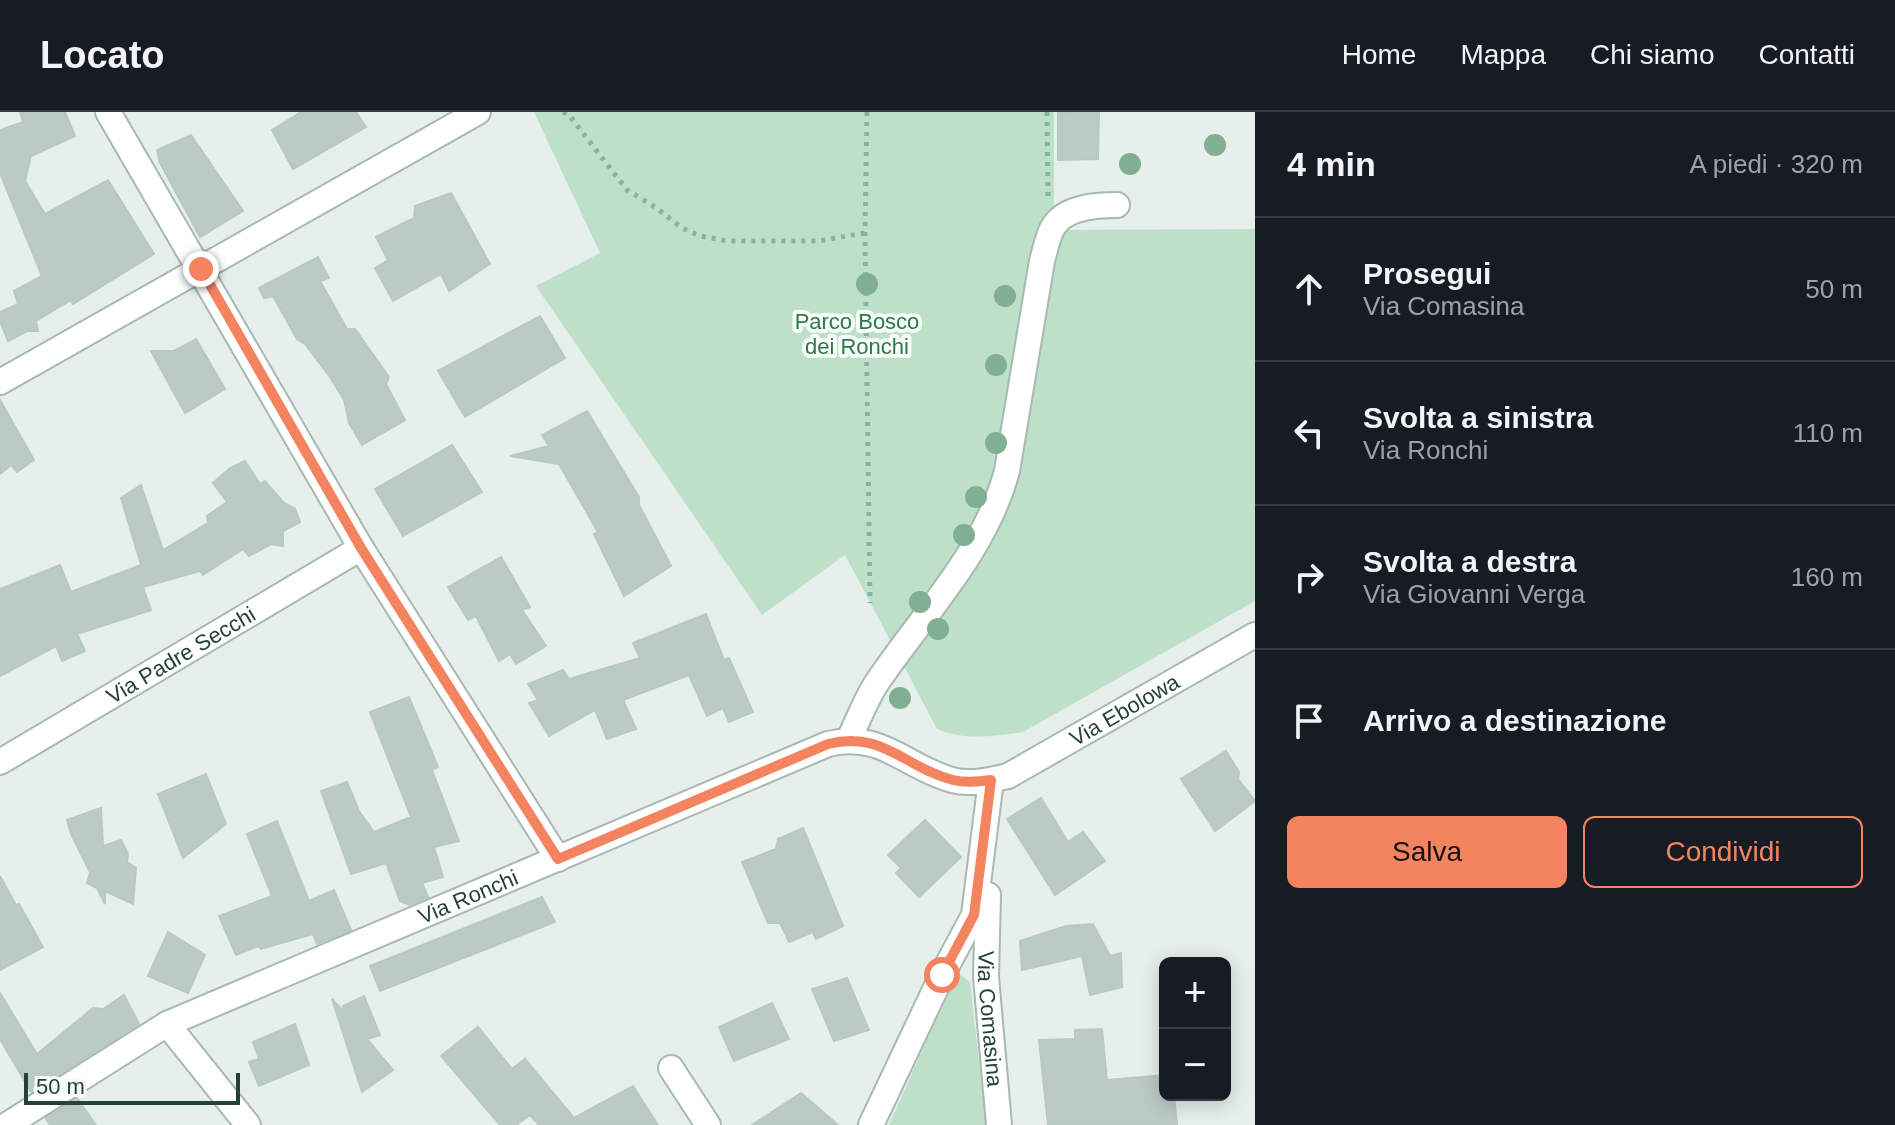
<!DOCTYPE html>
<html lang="it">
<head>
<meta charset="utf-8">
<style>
	body { margin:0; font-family:Arial,sans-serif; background:#20242c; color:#f1f3f6 }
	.controls { position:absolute; right:24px; bottom:24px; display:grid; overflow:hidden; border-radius:12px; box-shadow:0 4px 20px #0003 }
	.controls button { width:72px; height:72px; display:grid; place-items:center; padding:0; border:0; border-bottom:2px solid #363941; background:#171b24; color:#f1f3f6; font:40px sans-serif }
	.scale { position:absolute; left:24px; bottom:20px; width:216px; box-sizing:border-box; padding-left:8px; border:4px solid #24423a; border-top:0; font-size:22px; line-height:28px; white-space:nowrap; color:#24423a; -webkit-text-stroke:6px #f7fbf9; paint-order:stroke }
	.stop { position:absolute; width:24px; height:24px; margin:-18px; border:6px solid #f4845f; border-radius:50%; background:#fff }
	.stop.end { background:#f4845f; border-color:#fff; box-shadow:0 2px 8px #0008 }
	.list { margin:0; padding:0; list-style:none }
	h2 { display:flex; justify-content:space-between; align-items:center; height:104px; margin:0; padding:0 32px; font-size:34px }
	h2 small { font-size:26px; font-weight:400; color:#9ea1a6 }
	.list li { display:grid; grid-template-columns:52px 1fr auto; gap:24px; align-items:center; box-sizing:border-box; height:144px; padding:0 32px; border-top:2px solid #363941 }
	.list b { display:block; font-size:30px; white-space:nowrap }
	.list p { margin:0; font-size:26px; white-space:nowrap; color:#9ea1a6 }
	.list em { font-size:26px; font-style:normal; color:#9ea1a6 }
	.actions { display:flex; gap:16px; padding:24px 32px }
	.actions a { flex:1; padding:18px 0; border:2px solid #f4845f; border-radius:12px; text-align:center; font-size:28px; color:#f4845f }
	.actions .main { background:#f4845f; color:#111 }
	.icon { flex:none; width:44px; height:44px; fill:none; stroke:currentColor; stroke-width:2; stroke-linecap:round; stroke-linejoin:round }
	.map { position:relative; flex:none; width:1255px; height:1013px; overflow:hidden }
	header { display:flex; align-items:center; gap:48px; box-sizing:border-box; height:112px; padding:0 40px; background:#171b24; border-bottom:2px solid #363941 }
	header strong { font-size:38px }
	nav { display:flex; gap:44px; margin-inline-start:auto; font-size:28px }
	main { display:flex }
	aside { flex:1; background:#171b24 }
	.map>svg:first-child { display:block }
	.green { fill:#bfe0c8 }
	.building { fill:#bbcac4; stroke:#b8c9c2; stroke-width:2 }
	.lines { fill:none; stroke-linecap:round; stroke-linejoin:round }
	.minor-casing { stroke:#a8b8b2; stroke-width:28 }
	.path { stroke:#86b3a5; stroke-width:5; stroke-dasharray:4 6; stroke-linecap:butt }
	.minor { stroke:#fff; stroke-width:24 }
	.tree { fill:#80af93 }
	.route { stroke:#f4845f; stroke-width:10 }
	.labels { text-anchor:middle; stroke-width:8; stroke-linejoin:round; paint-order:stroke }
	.park-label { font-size:22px; fill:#2d7a4b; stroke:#f7fbf9 }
	.street-label { font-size:22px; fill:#24423a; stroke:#f7fbf9 }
</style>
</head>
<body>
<header>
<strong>Locato</strong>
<nav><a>Home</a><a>Mappa</a><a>Chi siamo</a><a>Contatti</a></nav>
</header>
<main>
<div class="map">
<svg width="1255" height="1013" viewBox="0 0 1255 1013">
	<rect width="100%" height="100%" fill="#e6efeb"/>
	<g class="green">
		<path d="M 534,0 L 1054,0 L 1054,105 L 1059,118 L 1255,117 L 1255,489 L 1023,620 C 992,624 966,629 937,617 L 845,443 L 762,503 L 536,174 L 600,141 Z"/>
		<path d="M 957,860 L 970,870 L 986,1013 L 889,1013 Z"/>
	</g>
	<g class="building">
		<path d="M 20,0 L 65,0 L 75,24 L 31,44 L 25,69 L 45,102 L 108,68 L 154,142 L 73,192 L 71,188 L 36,209 L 38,219 L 27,219 L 8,229 L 0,209 L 0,200 L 18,192 L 14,179 L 42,164 L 0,61 L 0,18 L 23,10 Z"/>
		<path d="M 301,0 L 356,0 L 366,15 L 293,57 L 272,18 Z"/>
		<path d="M 1099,0 L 1098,47 L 1058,48 L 1058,1 Z"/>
		<path d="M 191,23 L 243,99 L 200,125 L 160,51 L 157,38 Z"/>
		<path d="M 451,81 L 490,152 L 449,179 L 441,162 L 393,189 L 375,156 L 388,148 L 376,125 L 414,106 L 415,94 Z"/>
		<path d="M 318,145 L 329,166 L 320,169 L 347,217 L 355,217 L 389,265 L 386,272 L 405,308 L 362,333 L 349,311 L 344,288 L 330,265 L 305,232 L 297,227 L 273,184 L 264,186 L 259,176 Z"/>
		<path d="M 540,204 L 565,246 L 465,305 L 438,259 Z"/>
		<path d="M 196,227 L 225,277 L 185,301 L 151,239 L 174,239 Z"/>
		<path d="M 0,288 L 34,348 L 17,360 L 11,353 L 0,362 Z"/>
		<path d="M 587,299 L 639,385 L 639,393 L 671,454 L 624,484 L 594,422 L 598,420 L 559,352 L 510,344 L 549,334 L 542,323 Z"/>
		<path d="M 452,333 L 482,380 L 403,424 L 375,377 Z"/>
		<path d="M 245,349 L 260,372 L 265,369 L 283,390 L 295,397 L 300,410 L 283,419 L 283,434 L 271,432 L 249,444 L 243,437 L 203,463 L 200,459 L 143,475 L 151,498 L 77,522 L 85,539 L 62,549 L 56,534 L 0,564 L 0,477 L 60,453 L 71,480 L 141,453 L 121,386 L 141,373 L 163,438 L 208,411 L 207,404 L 227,390 L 213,371 L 230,356 Z"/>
		<path d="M 501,445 L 530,495 L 522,498 L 546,534 L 516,552 L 510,542 L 499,549 L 476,504 L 468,508 L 448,475 Z"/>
		<path d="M 706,502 L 724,548 L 729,546 L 753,600 L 729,610 L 723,596 L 707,604 L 689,563 L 623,588 L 636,617 L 607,627 L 595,598 L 549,624 L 529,591 L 538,588 L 528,572 L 563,558 L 569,567 L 640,546 L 633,531 Z"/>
		<path d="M 409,585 L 438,655 L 432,658 L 459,729 L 434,735 L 443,765 L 422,771 L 428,785 L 409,793 L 400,789 L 386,751 L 351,762 L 321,679 L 347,670 L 359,699 L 374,720 L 411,705 L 370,600 Z"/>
		<path d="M 1226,639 L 1239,660 L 1238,667 L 1255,689 L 1215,719 L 1181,667 Z"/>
		<path d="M 206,662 L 226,712 L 183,746 L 158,682 Z"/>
		<path d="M 1041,686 L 1068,730 L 1083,720 L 1105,749 L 1055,783 L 1007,707 Z"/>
		<path d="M 101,696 L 103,734 L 121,728 L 128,742 L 127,750 L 136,756 L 133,792 L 105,779 L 105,792 L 97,776 L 87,771 L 90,760 L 71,722 L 67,708 Z"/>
		<path d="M 925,708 L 961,745 L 919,785 L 896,761 L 901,756 L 888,743 Z"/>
		<path d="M 277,709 L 309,789 L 334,778 L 351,818 L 317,832 L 313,822 L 261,837 L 258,834 L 236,843 L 219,804 L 272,784 L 247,722 Z"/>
		<path d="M 803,716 L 843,814 L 816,827 L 813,820 L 789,830 L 780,811 L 768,811 L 742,750 L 776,737 L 778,727 Z"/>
		<path d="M 0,764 L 16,793 L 19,792 L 43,835 L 0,858 Z"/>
		<path d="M 542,785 L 555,810 L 380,879 L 370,854 Z"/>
		<path d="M 1093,812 L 1110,844 L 1121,841 L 1122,875 L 1090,883 L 1082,844 L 1022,858 L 1020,829 L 1066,814 Z"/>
		<path d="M 168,820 L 205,843 L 188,881 L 148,864 Z"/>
		<path d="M 847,866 L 869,918 L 834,929 L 812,877 Z"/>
		<path d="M 0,881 L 37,942 L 93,896 L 103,897 L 124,883 L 139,912 L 31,980 L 0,927 Z"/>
		<path d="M 364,884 L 380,923 L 367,927 L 393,958 L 362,980 L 332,887 L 345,901 L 343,894 Z"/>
		<path d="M 772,891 L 789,927 L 734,949 L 719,915 Z"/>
		<path d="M 295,912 L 309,953 L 259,974 L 249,950 L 259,947 L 253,930 Z"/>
		<path d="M 478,915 L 512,957 L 525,947 L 574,1006 L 633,974 L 658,1013 L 539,1013 L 530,1003 L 516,1013 L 500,1013 L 441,944 Z"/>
		<path d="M 1102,917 L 1107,968 L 1165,963 L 1165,983 L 1174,983 L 1177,1013 L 1048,1013 L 1039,928 L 1075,927 L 1075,918 Z"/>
		<path d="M 801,981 L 838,1013 L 752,1013 Z"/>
		<path d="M 77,986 L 96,1013 L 50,1013 L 46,1006 Z"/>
	</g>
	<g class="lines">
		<g class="minor-casing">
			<g id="minor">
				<path d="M 108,0 L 361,436 L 558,747"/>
				<path d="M 0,270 L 478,0"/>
				<path d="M 849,627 C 858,609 865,589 876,572 C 922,503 985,441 1007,359 L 1042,149 C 1045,139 1047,127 1052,117 C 1063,95 1096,93 1117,93"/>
				<path id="s1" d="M 0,650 L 361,436"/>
				<path id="s2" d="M 988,783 L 986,865 L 999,1013"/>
				<path d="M 167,912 L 248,1013"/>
				<path d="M 671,956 L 708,1013"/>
				<path id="s3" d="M 7,1013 L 167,912 L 828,632 C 882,619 905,655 952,668 C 971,673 990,668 1008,664 L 1255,523"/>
				<path d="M 871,1013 L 942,863 L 974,803 L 991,668"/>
			</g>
		</g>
		<g class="path">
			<path d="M 563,0 L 569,3 L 627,78 L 655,95 L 682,116 L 700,124 L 728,129 L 818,129 L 865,121"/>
			<path d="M 867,0 L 865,121 L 870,491"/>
			<path d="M 1047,0 L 1048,85"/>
		</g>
		<use href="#minor" class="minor"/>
	</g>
	<g class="tree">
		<circle cx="1215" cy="33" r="11"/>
		<circle cx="1130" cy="52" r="11"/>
		<circle cx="867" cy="172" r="11"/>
		<circle cx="1005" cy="184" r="11"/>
		<circle cx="996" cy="253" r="11"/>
		<circle cx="996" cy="331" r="11"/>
		<circle cx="976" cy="385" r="11"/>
		<circle cx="964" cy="423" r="11"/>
		<circle cx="920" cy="490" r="11"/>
		<circle cx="938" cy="517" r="11"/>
		<circle cx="900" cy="586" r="11"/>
	</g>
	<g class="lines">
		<path class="route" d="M 201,157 L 361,436 L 558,747 L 828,632 C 883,618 905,656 953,668 C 966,671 978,670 991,668 L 974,803 L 942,863"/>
	</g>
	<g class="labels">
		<g class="park-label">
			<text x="857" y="217">Parco Bosco<tspan x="857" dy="25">dei Ronchi</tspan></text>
		</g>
		<g class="street-label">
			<text dy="8" stroke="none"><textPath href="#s1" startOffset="210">Via Padre Secchi</textPath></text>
			<text dy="8" stroke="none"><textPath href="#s3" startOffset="1230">Via Ebolowa</textPath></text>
			<text dy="8" stroke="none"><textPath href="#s3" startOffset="516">Via Ronchi</textPath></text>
			<text dy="8" stroke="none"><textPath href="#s2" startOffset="124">Via Comasina</textPath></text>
		</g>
	</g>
</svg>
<div class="controls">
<button>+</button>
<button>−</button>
</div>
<div class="scale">50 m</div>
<div class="stop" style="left:942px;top:863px"></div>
<div class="stop end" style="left:201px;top:157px"></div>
</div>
<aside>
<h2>4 min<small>A piedi · 320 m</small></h2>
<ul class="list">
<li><svg class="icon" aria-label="ahead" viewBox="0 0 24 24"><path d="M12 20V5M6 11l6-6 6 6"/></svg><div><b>Prosegui</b><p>Via Comasina</p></div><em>50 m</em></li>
<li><svg class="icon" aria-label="left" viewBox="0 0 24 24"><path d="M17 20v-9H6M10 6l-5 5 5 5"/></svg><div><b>Svolta a sinistra</b><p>Via Ronchi</p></div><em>110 m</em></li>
<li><svg class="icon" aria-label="right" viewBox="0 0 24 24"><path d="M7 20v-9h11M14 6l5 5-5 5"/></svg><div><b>Svolta a destra</b><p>Via Giovanni Verga</p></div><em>160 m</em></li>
<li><svg class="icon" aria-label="arrive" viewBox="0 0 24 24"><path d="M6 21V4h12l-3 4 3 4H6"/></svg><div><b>Arrivo a destinazione</b></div></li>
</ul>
<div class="actions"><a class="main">Salva</a><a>Condividi</a></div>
</aside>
</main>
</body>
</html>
